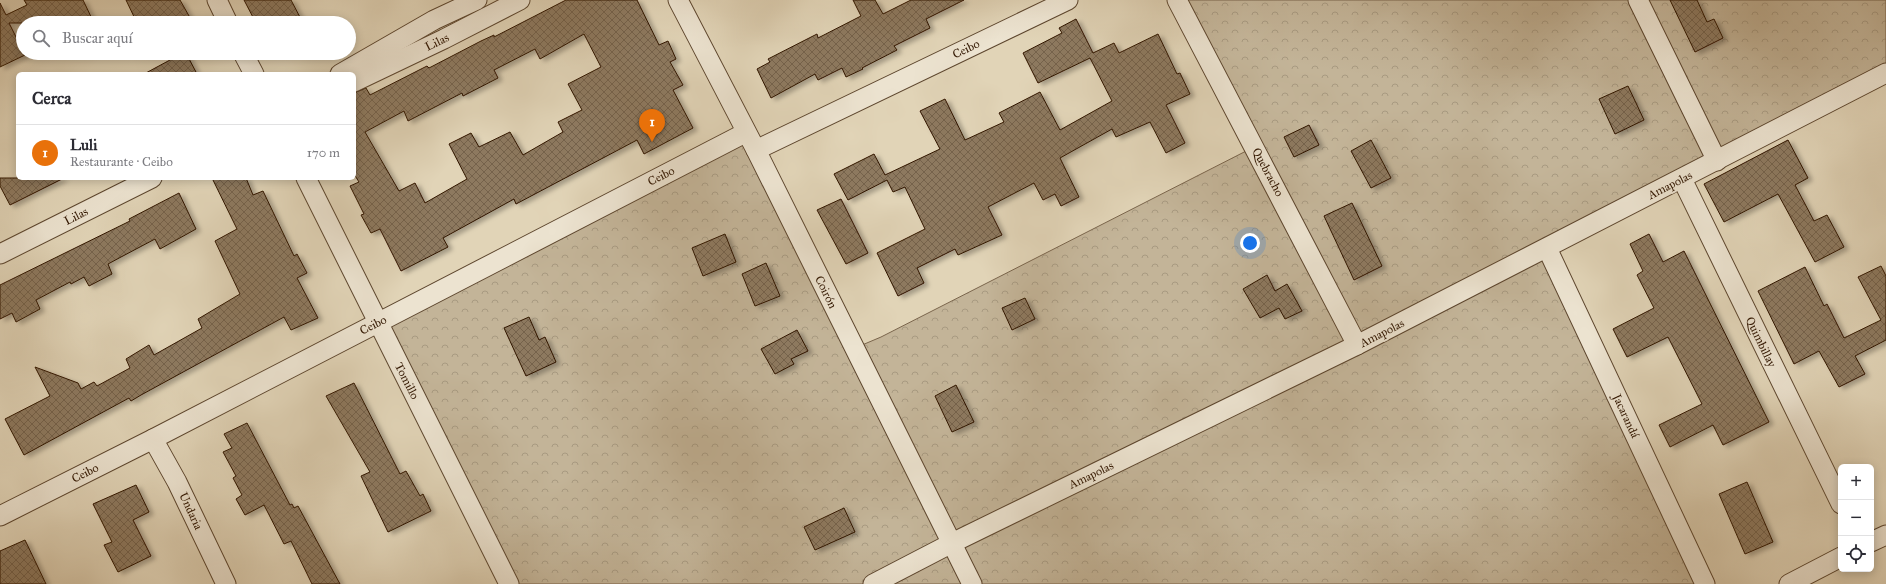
<!DOCTYPE html>
<html lang="es">
<head>
<meta charset="utf-8">
<style>
	body { margin:0; font-family:"IM FELL Great Primer",serif; background:#f2f2f3; color:#2b2b33 }
	.controls { position:absolute; right:12px; bottom:12px; display:grid; overflow:hidden; border-radius:6px; box-shadow:0 2px 10px #0003 }
	.controls button { width:36px; height:36px; display:grid; place-items:center; padding:0; border:0; border-bottom:1px solid #e1e1e2; background:#fff; color:#2b2b33; font:20px sans-serif }
	.you { position:absolute; left:1250px; top:243px; width:14px; height:14px; margin:-10px; border:3px solid #fff; border-radius:50%; background:#1a73e8; box-shadow:0 0 0 6px #1a73e833 }
	.badge { display:grid; place-items:center; width:26px; height:26px; border-radius:50%; background:#8f2418; color:#fff; font-size:13px; font-weight:700 }
	.pin { position:absolute; translate:-50% -33px; filter:drop-shadow(0 1px 2px #0008) }
	.pin::after { content:''; position:absolute; top:21px; width:14px; height:12px; background:inherit; clip-path:polygon(0 0,100% 0,50% 100%) }
	.list { margin:0; padding:0; list-style:none }
	h2 { display:flex; justify-content:space-between; align-items:center; height:52px; margin:0; padding:0 16px; font-size:17px }
	h2 small { font-size:13px; font-weight:400; color:#7c7c81 }
	.list li { display:grid; grid-template-columns:26px 1fr auto; gap:12px; align-items:center; box-sizing:border-box; height:56px; padding:0 16px; border-top:1px solid #e1e1e2 }
	.list b { display:block; font-size:15px; white-space:nowrap }
	.list p { margin:0; font-size:13px; white-space:nowrap; color:#7c7c81 }
	.list em { font-size:13px; font-style:normal; color:#7c7c81 }
	.icon { flex:none; width:22px; height:22px; fill:none; stroke:currentColor; stroke-width:2; stroke-linecap:round; stroke-linejoin:round }
	.map { position:relative; flex:none; width:1886px; height:584px; overflow:hidden }
	.search { position:absolute; background:#fff; box-shadow:0 2px 10px #0003; left:16px; top:16px; width:340px; height:44px; display:flex; align-items:center; gap:10px; box-sizing:border-box; padding:0 14px; border-radius:22px; color:#7c7c81; font-size:15px }
	.panel { position:absolute; background:#fff; box-shadow:0 2px 10px #0003; left:16px; top:72px; width:340px; height:108px; border-radius:6px }
	.map>svg:first-child { display:block }
	.forest { fill:url(#forest-crowns); stroke:#7a654c }
	.building { fill:url(#building-cross-hatch); stroke:#311600; fill-rule:evenodd; filter:url(#shadow) }
	.lines { fill:none; stroke-linecap:round; stroke-linejoin:round }
	.street-casing { stroke:#5d462e; stroke-width:21 }
	.street { stroke:#ece3d0; stroke-width:19 }
	.labels { text-anchor:middle; stroke-width:4; stroke-linejoin:round; paint-order:stroke }
	.street-label { font-size:12px; fill:#311600; stroke:#ece3d0 }
</style>
</head>
<body>
<div class="map">
<svg width="1886" height="584" viewBox="0 0 1886 584">
	<defs>
		<pattern id="forest-crowns" width="20" height="18" patternUnits="userSpaceOnUse"><rect width="20" height="18" fill="#c3b498"/><path d="M2 6a3 3 0 1 1 6 0M12 15a3 3 0 1 1 6 0" fill="none" stroke="#a89a81"/></pattern>
		<pattern id="building-cross-hatch" width="8" height="8" patternUnits="userSpaceOnUse"><rect width="8" height="8" fill="#8d795f"/><path d="M0 0l8 8M0 8l8-8" fill="none" stroke="#74624c"/></pattern>
		<filter id="shadow"><feDropShadow dx="4.5" dy="2.5" stdDeviation="2" flood-color="#0004"/></filter>
	</defs>
	<rect width="100%" height="100%" fill="#e1d4b7"/>
	<filter id="stains"><feTurbulence type="fractalNoise" baseFrequency=".005" numOctaves="4"/><feColorMatrix values="0 0 0 0 .2 0 0 0 0 .09 0 0 0 0 .02 0 0 0 .5 -.17"/></filter>
	<radialGradient id="worn" r=".72"><stop offset=".6" stop-color="#630" stop-opacity="0"/><stop offset="1" stop-color="#630" stop-opacity=".3"/></radialGradient>
	<path class="forest" d="M 1177,0 L 1886,0 L 1886,73 L 1547,248 L 1705,584 L 509,584 L 378,322 L 745,133 L 855,348 L 881,337 L 1254,147 Z"/>
	<g class="building">
		<path d="M 24,0 L 83,0 L 94,23 L 9,23 L 25,55 L 0,67 L 0,3 L 6,15 L 27,5 Z"/>
		<path d="M 126,0 L 180,0 L 193,23 L 137,23 Z"/>
		<path d="M 244,0 L 291,0 L 303,23 L 256,23 Z"/>
		<path d="M 566,0 L 637,0 L 659,45 L 668,41 L 676,59 L 670,62 L 683,85 L 673,90 L 693,128 L 644,154 L 637,140 L 516,204 L 514,199 L 443,238 L 448,247 L 401,271 L 380,229 L 371,233 L 361,215 L 364,214 L 350,186 L 359,182 L 354,174 L 354,93 L 366,88 L 370,95 L 427,66 L 429,68 L 481,41 L 494,35 L 494,37 ZM 584,34 L 601,67 L 568,84 L 582,110 L 558,122 L 563,132 L 523,155 L 510,132 L 479,147 L 471,133 L 449,144 L 467,179 L 425,203 L 415,183 L 399,191 L 365,132 L 404,111 L 408,121 L 462,93 L 463,96 L 498,78 L 494,70 L 535,49 L 540,59 Z"/>
		<path d="M 853,0 L 875,0 L 883,14 L 911,0 L 964,0 L 926,19 L 930,28 L 894,46 L 897,50 L 862,68 L 863,69 L 846,77 L 842,68 L 818,80 L 815,74 L 771,98 L 757,69 L 770,62 L 768,59 L 817,34 L 818,38 L 861,16 Z"/>
		<path d="M 1670,0 L 1697,0 L 1707,22 L 1714,19 L 1723,38 L 1695,52 Z"/>
		<path d="M 1076,19 L 1093,53 L 1114,43 L 1119,53 L 1158,34 L 1177,74 L 1180,73 L 1190,94 L 1166,105 L 1185,143 L 1166,153 L 1150,122 L 1116,137 L 1112,129 L 1060,158 L 1079,197 L 1061,206 L 1055,194 L 1043,200 L 1034,183 L 988,207 L 1002,235 L 958,255 L 955,249 L 917,268 L 924,283 L 898,296 L 877,253 L 925,229 L 905,187 L 893,192 L 887,180 L 848,200 L 834,174 L 874,154 L 885,175 L 940,149 L 920,111 L 945,99 L 965,140 L 1004,122 L 999,113 L 1040,92 L 1060,130 L 1112,101 L 1090,58 L 1038,83 L 1023,53 L 1062,33 L 1059,28 Z"/>
		<path d="M 183,53 L 186,53 L 197,74 L 144,74 Z"/>
		<path d="M 1628,86 L 1644,120 L 1615,134 L 1599,99 Z"/>
		<path d="M 1309,125 L 1319,145 L 1294,157 L 1284,137 Z"/>
		<path d="M 1371,140 L 1391,178 L 1371,188 L 1351,151 Z"/>
		<path d="M 1788,140 L 1808,178 L 1795,185 L 1814,221 L 1827,215 L 1844,247 L 1815,262 L 1778,194 L 1724,222 L 1704,184 Z"/>
		<path d="M 0,178 L 64,178 L 10,205 L 0,186 Z"/>
		<path d="M 212,178 L 246,178 L 253,195 L 263,191 L 294,256 L 297,254 L 307,273 L 297,278 L 318,318 L 291,330 L 284,317 L 141,395 L 131,401 L 129,398 L 24,455 L 5,419 L 50,396 L 35,367 L 78,383 L 81,389 L 94,382 L 97,386 L 130,368 L 126,359 L 149,345 L 154,355 L 202,328 L 198,319 L 240,294 L 215,241 L 237,229 Z"/>
		<path d="M 179,193 L 196,229 L 160,249 L 155,239 L 121,257 L 108,264 L 112,274 L 89,286 L 84,277 L 71,284 L 70,282 L 36,300 L 40,309 L 16,322 L 12,313 L 0,319 L 0,285 L 130,221 L 129,219 Z"/>
		<path d="M 841,199 L 868,253 L 846,264 L 817,210 Z"/>
		<path d="M 1352,203 L 1382,266 L 1354,280 L 1324,216 Z"/>
		<path d="M 725,234 L 736,262 L 703,276 L 692,248 Z"/>
		<path d="M 1649,234 L 1663,262 L 1684,251 L 1769,422 L 1723,445 L 1713,425 L 1670,447 L 1659,425 L 1702,404 L 1668,337 L 1627,357 L 1613,329 L 1654,308 L 1637,275 L 1643,271 L 1630,244 Z"/>
		<path d="M 766,263 L 780,296 L 755,306 L 742,274 Z"/>
		<path d="M 1881,266 L 1886,276 L 1886,340 L 1855,356 L 1865,374 L 1839,387 L 1819,351 L 1794,364 L 1758,291 L 1805,267 L 1824,306 L 1827,304 L 1844,338 L 1881,320 L 1858,277 Z"/>
		<path d="M 1267,275 L 1275,291 L 1287,284 L 1302,311 L 1285,319 L 1279,308 L 1260,318 L 1243,289 Z"/>
		<path d="M 1025,298 L 1035,319 L 1012,330 L 1002,308 Z"/>
		<path d="M 529,317 L 539,340 L 545,337 L 556,362 L 526,376 L 504,328 Z"/>
		<path d="M 797,330 L 808,351 L 791,359 L 794,364 L 775,374 L 761,349 Z"/>
		<path d="M 354,383 L 400,474 L 406,471 L 420,496 L 423,494 L 431,511 L 388,532 L 361,476 L 370,472 L 326,396 Z"/>
		<path d="M 956,385 L 974,422 L 952,432 L 935,396 Z"/>
		<path d="M 247,423 L 290,505 L 292,504 L 294,508 L 298,506 L 340,584 L 312,584 L 291,541 L 284,544 L 264,505 L 245,515 L 236,499 L 242,495 L 233,478 L 236,476 L 223,452 L 232,448 L 224,434 Z"/>
		<path d="M 1747,482 L 1773,542 L 1745,554 L 1719,494 Z"/>
		<path d="M 136,485 L 149,512 L 133,520 L 151,556 L 118,572 L 104,545 L 112,542 L 93,504 Z"/>
		<path d="M 844,508 L 855,532 L 815,550 L 804,527 Z"/>
		<path d="M 25,540 L 46,584 L 0,584 L 0,551 Z"/>
	</g>
	<g class="lines">
		<g class="street-casing">
			<g id="street">
				<path d="M 217,0 L 228,23"/>
				<path d="M 678,0 L 756,150 L 972,584"/>
				<path d="M 1177,0 L 1357,345"/>
				<path d="M 1638,0 L 1717,161"/>
				<path d="M 243,53 L 254,74"/>
				<path d="M 340,74 L 434,20 L 477,0"/>
				<path d="M 354,82 L 444,39 L 520,0"/>
				<path d="M 756,150 L 1068,0"/>
				<path d="M 306,178 L 509,584"/>
				<path d="M 1682,179 L 1841,504"/>
				<path d="M 1547,248 L 1705,584"/>
				<path d="M 0,254 L 152,178"/>
				<path d="M 153,439 L 177,482 L 226,584"/>
				<path d="M 0,516 L 153,439 L 745,133"/>
				<path d="M 1871,542 L 1886,535"/>
				<path d="M 873,584 L 952,543 L 1357,345 L 1886,73"/>
				<path d="M 1789,584 L 1841,557"/>
			</g>
		</g>
		<use href="#street" class="street"/>
	</g>
	<g class="labels">
		<g class="street-label">
			<text transform="translate(437 42) rotate(-26)" y="4">Lilas</text>
			<text transform="translate(966 49) rotate(-26)" y="4">Ceibo</text>
			<text transform="translate(1268 172) rotate(62)" y="4">Quebracho</text>
			<text transform="translate(661 176) rotate(-27)" y="4">Ceibo</text>
			<text transform="translate(1670 185) rotate(-27)" y="4">Amapolas</text>
			<text transform="translate(76 216) rotate(-27)" y="4">Lilas</text>
			<text transform="translate(826 292) rotate(64)" y="4">Coirón</text>
			<text transform="translate(373 325) rotate(-27)" y="4">Ceibo</text>
			<text transform="translate(1382 333) rotate(-27)" y="4">Amapolas</text>
			<text transform="translate(1761 342) rotate(64)" y="4">Quimbillay</text>
			<text transform="translate(407 381) rotate(63)" y="4">Tomillo</text>
			<text transform="translate(1626 416) rotate(65)" y="4">Jacarandá</text>
			<text transform="translate(85 473) rotate(-27)" y="4">Ceibo</text>
			<text transform="translate(1091 475) rotate(-26)" y="4">Amapolas</text>
			<text transform="translate(191 511) rotate(65)" y="4">Undaria</text>
		</g>
	</g>
	<rect width="100%" height="100%" filter="url(#stains)"/>
	<rect width="100%" height="100%" fill="url(#worn)"/>
</svg>
<div class="controls">
<button>+</button>
<button>−</button>
<button><svg class="icon" aria-label="locate" viewBox="0 0 24 24"><circle cx="12" cy="12" r="6"/><path d="M12 2v4M12 18v4M2 12h4M18 12h4"/></svg></button>
</div>
<div class="you"></div>
<div class="pin badge" style="left:652px;top:142px;background:#e8710a">1</div>
<div class="search"><svg class="icon" aria-label="search" viewBox="0 0 24 24"><circle cx="10" cy="10" r="6"/><path d="M15 15l6 6"/></svg>Buscar aquí</div>
<section class="panel">
<h2>Cerca<small></small></h2>
<ul class="list">
<li><span class="badge" style="background:#e8710a">1</span><div><b>Luli</b><p>Restaurante · Ceibo</p></div><em>170 m</em></li>
</ul>
</section>
</div>
</body>
</html>
